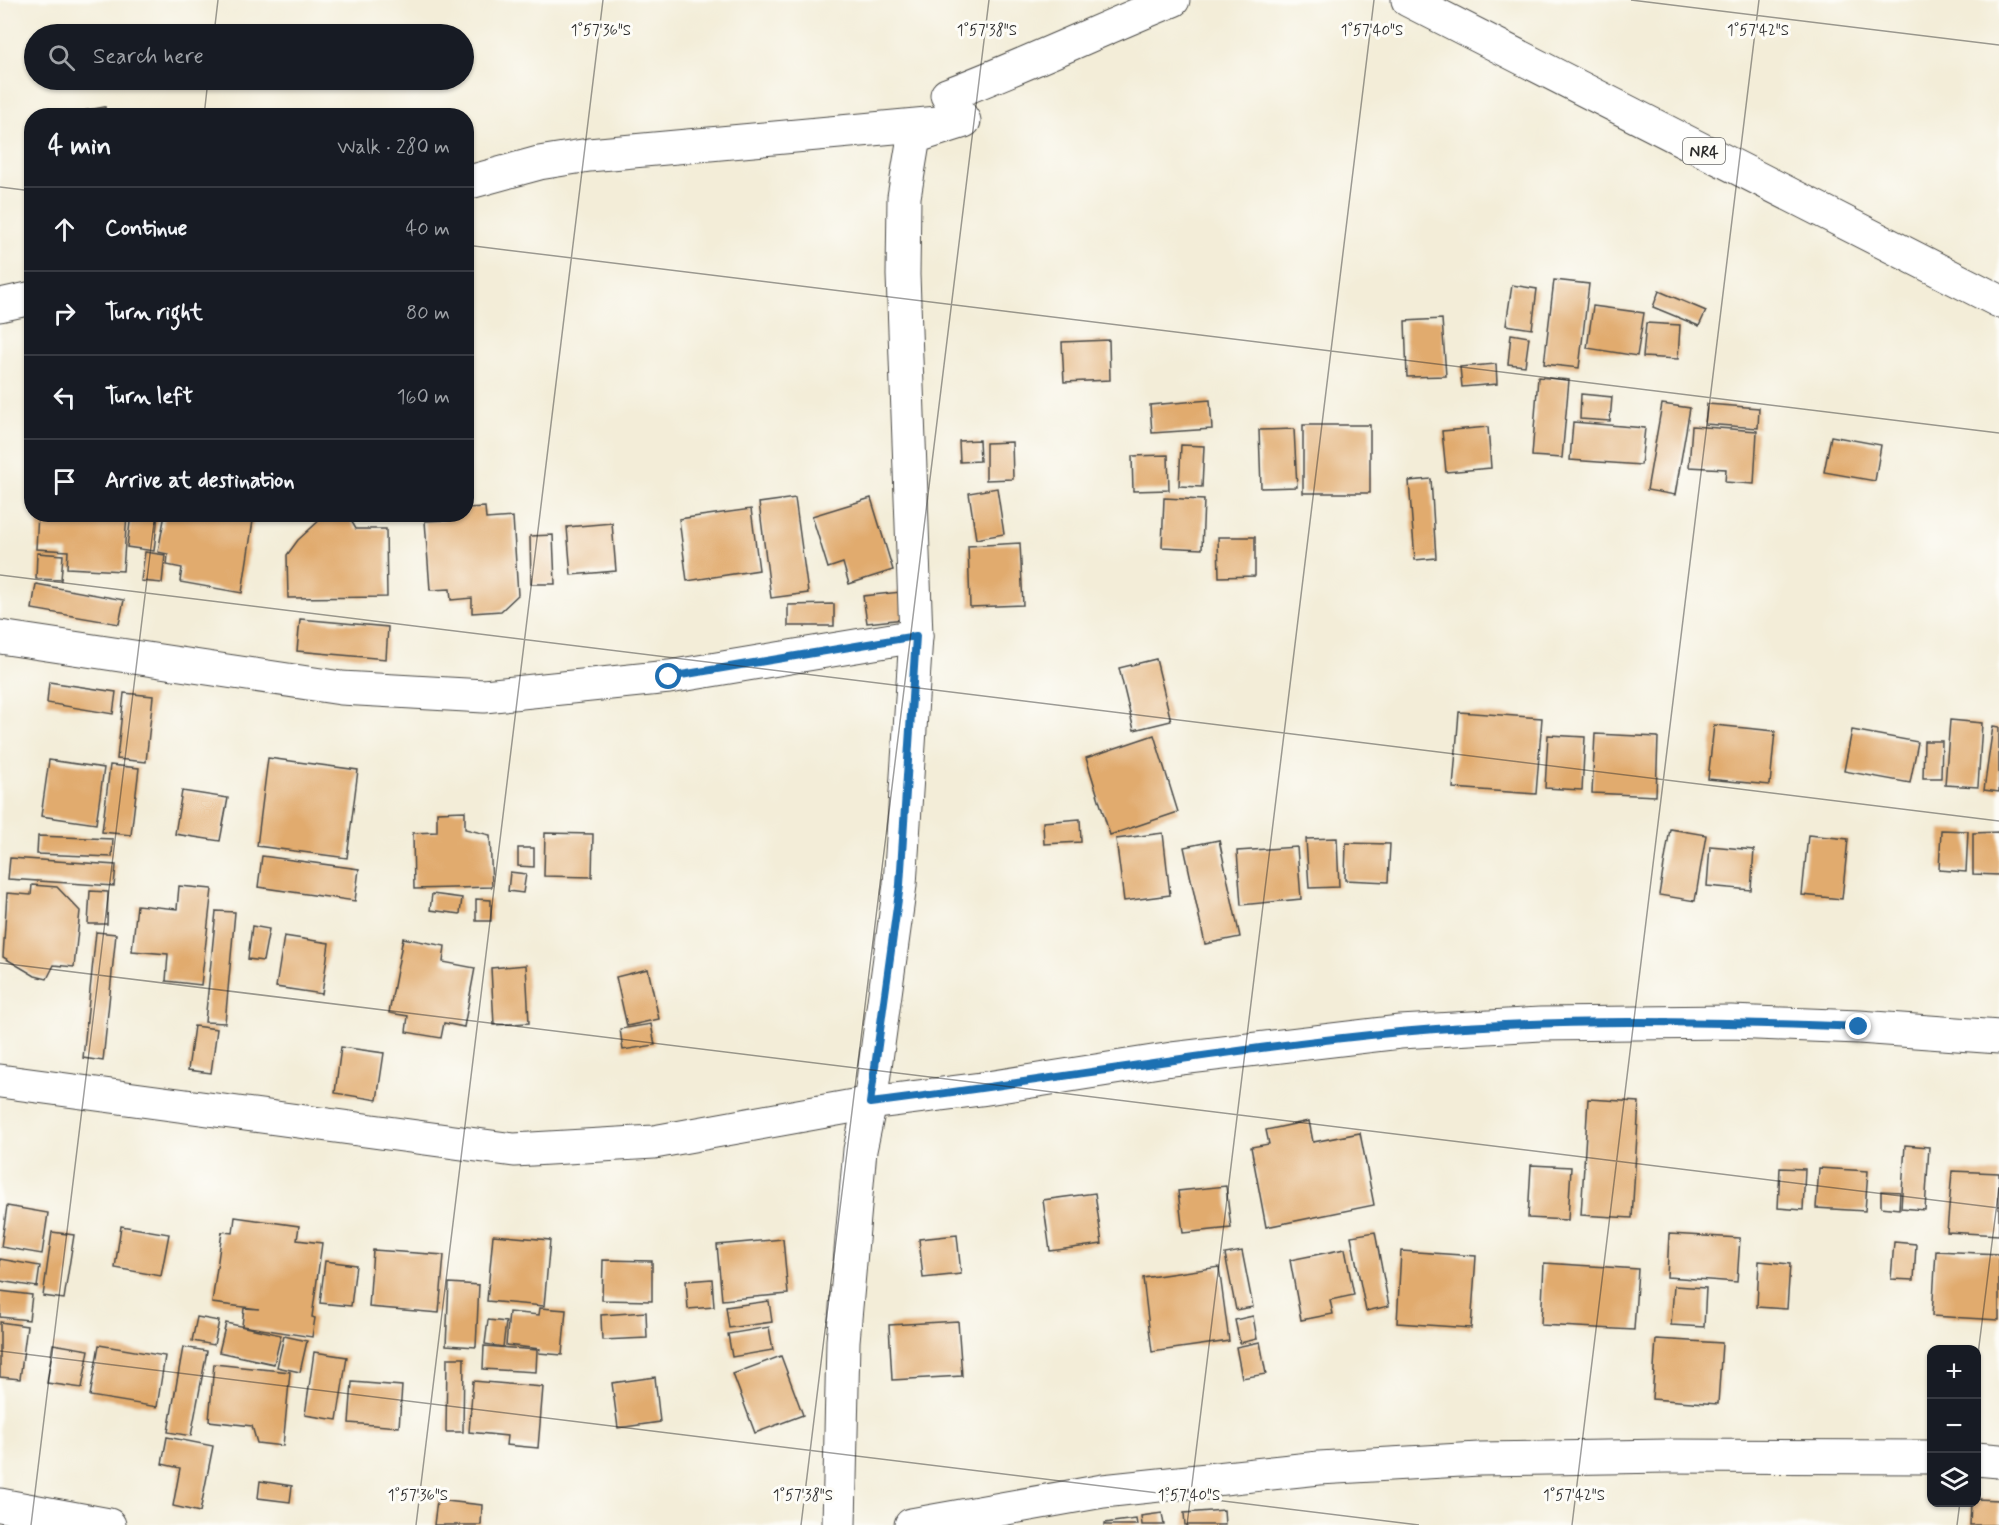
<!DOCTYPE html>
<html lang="en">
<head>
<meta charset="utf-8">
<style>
	body { margin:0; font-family:Mynerve,sans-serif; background:#20242c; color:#f1f3f6 }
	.controls { position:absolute; right:18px; bottom:18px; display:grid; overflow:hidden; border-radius:12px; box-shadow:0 2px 4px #0004 }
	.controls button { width:54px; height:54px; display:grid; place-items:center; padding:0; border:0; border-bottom:2px solid #363941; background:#171b24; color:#f1f3f6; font:30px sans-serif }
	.stop { position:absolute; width:18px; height:18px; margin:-14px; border:4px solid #1f6fb2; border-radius:50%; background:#fff }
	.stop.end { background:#1f6fb2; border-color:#fff; box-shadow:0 2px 6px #0008 }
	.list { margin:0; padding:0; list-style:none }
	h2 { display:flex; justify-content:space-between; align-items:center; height:78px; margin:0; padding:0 24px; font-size:26px }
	h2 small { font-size:20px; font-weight:400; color:#9ea1a6 }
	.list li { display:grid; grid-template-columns:39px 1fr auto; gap:18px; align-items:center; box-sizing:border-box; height:84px; padding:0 24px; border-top:2px solid #363941 }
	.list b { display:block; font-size:22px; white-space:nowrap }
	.list em { font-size:20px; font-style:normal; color:#9ea1a6 }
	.icon { flex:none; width:33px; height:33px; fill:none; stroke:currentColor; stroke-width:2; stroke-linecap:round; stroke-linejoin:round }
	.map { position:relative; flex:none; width:1999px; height:1525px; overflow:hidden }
	.search { position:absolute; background:#171b24; box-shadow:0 2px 4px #0004; left:24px; top:24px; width:450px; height:66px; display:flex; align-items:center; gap:15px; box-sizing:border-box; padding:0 21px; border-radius:33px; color:#9ea1a6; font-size:22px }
	.panel { position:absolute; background:#171b24; box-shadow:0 2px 4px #0004; left:24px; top:108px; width:450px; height:414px; border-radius:24px }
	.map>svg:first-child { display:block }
	.building { fill:#e1ab6e }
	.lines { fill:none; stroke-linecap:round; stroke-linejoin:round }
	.minor-casing { stroke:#494845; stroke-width:35 }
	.highway-casing { stroke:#494845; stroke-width:35 }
	.minor { stroke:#fff; stroke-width:33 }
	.highway { stroke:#fff; stroke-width:33 }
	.route { stroke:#1f6fb2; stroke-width:8 }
	.ticks { fill:none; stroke:#2b2b2b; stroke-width:1.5; stroke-opacity:0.45 }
	.labels { text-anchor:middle; stroke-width:6; stroke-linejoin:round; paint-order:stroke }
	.shield { fill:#fdfcf7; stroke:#6a6a68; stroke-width:1.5 }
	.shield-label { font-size:16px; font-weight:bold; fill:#2b2b2b }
	.ticks-label { font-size:15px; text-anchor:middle; fill:#2b2b2b; stroke:#fdfcf7; stroke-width:6; stroke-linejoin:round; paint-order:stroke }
</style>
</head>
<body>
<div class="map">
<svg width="1999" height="1525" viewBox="0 0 1999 1525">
	<rect width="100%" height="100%" fill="#fdfcf7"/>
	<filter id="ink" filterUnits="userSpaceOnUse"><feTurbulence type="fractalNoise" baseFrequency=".0167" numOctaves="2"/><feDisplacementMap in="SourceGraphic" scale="12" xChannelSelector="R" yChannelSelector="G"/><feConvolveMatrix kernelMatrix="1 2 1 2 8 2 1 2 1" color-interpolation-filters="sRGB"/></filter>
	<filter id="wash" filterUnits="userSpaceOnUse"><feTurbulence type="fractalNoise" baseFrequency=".008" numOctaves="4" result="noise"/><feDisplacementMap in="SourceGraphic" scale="24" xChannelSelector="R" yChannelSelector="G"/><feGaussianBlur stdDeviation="1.35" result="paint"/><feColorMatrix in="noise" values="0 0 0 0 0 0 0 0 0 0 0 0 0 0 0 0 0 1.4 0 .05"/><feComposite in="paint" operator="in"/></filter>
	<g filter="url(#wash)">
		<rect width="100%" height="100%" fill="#f3edd8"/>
		<g id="blocks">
			<g class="building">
				<path d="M 105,107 L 106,116 L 67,116 L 66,114 Z"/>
				<path d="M 1554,280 L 1589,284 L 1579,368 L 1544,364 Z"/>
				<path d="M 1512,285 L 1537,289 L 1532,329 L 1506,325 Z"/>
				<path d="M 1659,291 L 1706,311 L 1699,326 L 1653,307 Z"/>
				<path d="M 1593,306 L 1644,313 L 1637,356 L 1587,348 Z"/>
				<path d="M 1442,319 L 1446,376 L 1407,377 L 1405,321 Z"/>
				<path d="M 1646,323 L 1680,325 L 1678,359 L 1643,357 Z"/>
				<path d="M 1511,334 L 1529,337 L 1525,366 L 1508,364 Z"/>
				<path d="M 1109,340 L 1110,380 L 1064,382 L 1062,342 Z"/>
				<path d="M 1496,364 L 1497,384 L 1462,387 L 1460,367 Z"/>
				<path d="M 1538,377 L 1569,380 L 1562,458 L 1532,456 Z"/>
				<path d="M 1581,394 L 1612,397 L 1610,421 L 1580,419 Z"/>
				<path d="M 1210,400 L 1212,429 L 1152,433 L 1150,405 Z"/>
				<path d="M 1662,404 L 1690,408 L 1675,495 L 1647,490 Z"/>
				<path d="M 1707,404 L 1759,408 L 1758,428 L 1705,424 Z"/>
				<path d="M 1573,422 L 1645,428 L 1641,465 L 1570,460 Z"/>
				<rect x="1303" y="425" width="67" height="68"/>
				<path d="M 1692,426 L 1757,431 L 1754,484 L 1725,482 L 1726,469 L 1689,467 Z"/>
				<path d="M 1488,427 L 1491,468 L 1446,472 L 1442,431 Z"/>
				<path d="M 1294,429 L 1297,487 L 1261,488 L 1259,430 Z"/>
				<path d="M 1831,436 L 1881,445 L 1875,481 L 1824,472 Z"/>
				<path d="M 979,440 L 980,461 L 960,462 L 959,441 Z"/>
				<path d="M 1012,442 L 1013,479 L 986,480 L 986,443 Z"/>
				<path d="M 1181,445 L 1204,446 L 1202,487 L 1179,486 Z"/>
				<path d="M 1168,455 L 1169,490 L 1133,491 L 1132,456 Z"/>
				<path d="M 1431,479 L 1436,558 L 1415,560 L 1409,481 Z"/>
				<path d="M 997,488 L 1004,534 L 976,539 L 969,493 Z"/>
				<path d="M 795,498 L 808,593 L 771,598 L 759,503 Z"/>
				<path d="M 871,498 L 893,570 L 849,584 L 843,563 L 828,568 L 812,516 Z"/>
				<path d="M 1164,498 L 1204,500 L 1202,549 L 1162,547 Z"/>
				<path d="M 485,507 L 486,519 L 513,517 L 518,595 L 501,611 L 472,613 L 472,598 L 451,600 L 450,589 L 430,590 L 425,521 L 444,520 L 444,514 L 466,514 L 466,508 Z"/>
				<path d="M 751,509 L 759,570 L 687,581 L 679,519 Z"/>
				<path d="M 38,514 L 127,514 L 123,571 L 67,568 L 68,551 L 36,549 Z"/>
				<path d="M 131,514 L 158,514 L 154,551 L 127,547 Z"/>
				<path d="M 165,514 L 254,514 L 242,593 L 180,582 L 182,568 L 167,565 L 168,554 L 158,552 Z"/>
				<path d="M 349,517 L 356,529 L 386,529 L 387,597 L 288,598 L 287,555 L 298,540 L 321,519 Z"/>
				<path d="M 612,523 L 616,571 L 571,575 L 567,527 Z"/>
				<path d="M 553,535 L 555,584 L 531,584 L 530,536 Z"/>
				<path d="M 1218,537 L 1255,537 L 1255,576 L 1219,577 Z"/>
				<path d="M 1020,543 L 1023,605 L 970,607 L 968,546 Z"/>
				<path d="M 145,552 L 165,555 L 162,583 L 141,581 Z"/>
				<path d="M 37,553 L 63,555 L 61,580 L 36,579 Z"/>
				<path d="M 36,584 L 124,600 L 119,624 L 32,609 Z"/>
				<path d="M 901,592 L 904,619 L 867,623 L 863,596 Z"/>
				<path d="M 834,604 L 834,626 L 788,626 L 788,605 Z"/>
				<path d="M 300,619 L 388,627 L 386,659 L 297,651 Z"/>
				<path d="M 1156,659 L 1171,721 L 1134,730 L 1119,668 Z"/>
				<path d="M 49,682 L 116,692 L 113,714 L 47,703 Z"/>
				<path d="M 124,693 L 153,696 L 146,762 L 117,759 Z"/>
				<path d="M 1459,712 L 1542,718 L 1536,794 L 1453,788 Z"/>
				<path d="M 1950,720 L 1982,723 L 1978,787 L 1945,785 Z"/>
				<path d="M 1714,725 L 1775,731 L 1770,785 L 1708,779 Z"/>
				<path d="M 1993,726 L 1999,727 L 1999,792 L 1984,790 Z"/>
				<path d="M 1852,730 L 1918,742 L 1910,783 L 1844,771 Z"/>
				<path d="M 1595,734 L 1658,737 L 1656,796 L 1592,793 Z"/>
				<path d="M 1154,735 L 1178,812 L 1110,835 L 1086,758 Z"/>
				<path d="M 1548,735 L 1585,737 L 1582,790 L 1545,788 Z"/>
				<path d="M 1924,741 L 1942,741 L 1941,778 L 1923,778 Z"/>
				<path d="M 268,758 L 358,770 L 347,858 L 257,846 Z"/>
				<path d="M 49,760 L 104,768 L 96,824 L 41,816 Z"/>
				<path d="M 110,765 L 139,768 L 131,835 L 102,832 Z"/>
				<path d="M 182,791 L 228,798 L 220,841 L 175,834 Z"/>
				<path d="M 465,811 L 465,829 L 490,835 L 492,887 L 414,889 L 413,833 L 437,832 L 437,812 Z"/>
				<path d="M 1080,819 L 1081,842 L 1044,844 L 1043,822 Z"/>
				<path d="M 1670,829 L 1706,835 L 1695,901 L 1659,895 Z"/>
				<path d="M 1941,830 L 1968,831 L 1966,872 L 1939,870 Z"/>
				<path d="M 1999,832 L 1999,875 L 1973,874 L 1973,833 Z"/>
				<path d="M 545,833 L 593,834 L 592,877 L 544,876 Z"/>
				<path d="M 1163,833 L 1170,895 L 1124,901 L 1116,839 Z"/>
				<path d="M 1808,835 L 1848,839 L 1842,899 L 1802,895 Z"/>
				<path d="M 38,836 L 113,839 L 112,857 L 37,854 Z"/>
				<path d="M 1337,838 L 1339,887 L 1309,888 L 1306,839 Z"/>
				<path d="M 1219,840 L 1240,937 L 1205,944 L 1184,847 Z"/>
				<path d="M 1346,843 L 1390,844 L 1388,882 L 1345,880 Z"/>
				<path d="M 1710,846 L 1754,850 L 1751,890 L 1707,886 Z"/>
				<path d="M 1297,847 L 1301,899 L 1241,905 L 1237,851 Z"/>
				<path d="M 518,848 L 534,848 L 534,867 L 518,866 Z"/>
				<path d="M 262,856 L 359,869 L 355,901 L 258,887 Z"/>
				<path d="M 10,858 L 116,865 L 114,886 L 8,879 Z"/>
				<path d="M 510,872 L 526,874 L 523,893 L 508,891 Z"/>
				<path d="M 32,885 L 57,887 L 80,911 L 74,967 L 54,965 L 47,979 L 35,976 L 3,957 L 7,893 L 31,895 Z"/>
				<path d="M 179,886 L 212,889 L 201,985 L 166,981 L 168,954 L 132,951 L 137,905 L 177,909 Z"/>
				<path d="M 90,891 L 108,892 L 107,924 L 88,924 Z"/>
				<path d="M 432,894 L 462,898 L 460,914 L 430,910 Z"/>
				<path d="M 476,899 L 491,900 L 491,921 L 476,921 Z"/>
				<path d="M 216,911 L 235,912 L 225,1023 L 205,1022 Z"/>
				<path d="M 252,926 L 269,929 L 263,961 L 248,959 Z"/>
				<path d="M 96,932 L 116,934 L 103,1061 L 83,1058 Z"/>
				<path d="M 284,936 L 329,943 L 322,994 L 276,987 Z"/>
				<path d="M 403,938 L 445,946 L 443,962 L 475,968 L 464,1027 L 444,1023 L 441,1038 L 406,1032 L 408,1016 L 389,1013 Z"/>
				<path d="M 526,965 L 529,1023 L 494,1025 L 491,968 Z"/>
				<path d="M 648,969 L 659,1019 L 627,1026 L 616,977 Z"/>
				<path d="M 651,1024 L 655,1045 L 623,1050 L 620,1029 Z"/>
				<path d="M 194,1026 L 217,1029 L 211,1073 L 188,1070 Z"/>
				<path d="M 341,1047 L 384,1053 L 377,1100 L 335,1093 Z"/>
				<path d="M 1588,1099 L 1639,1102 L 1632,1218 L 1581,1215 Z"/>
				<path d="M 1309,1121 L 1313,1142 L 1360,1133 L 1374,1205 L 1266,1227 L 1251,1147 L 1269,1144 L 1266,1130 Z"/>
				<path d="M 1905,1145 L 1929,1147 L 1925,1210 L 1901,1208 Z"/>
				<path d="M 1531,1165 L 1571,1167 L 1568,1220 L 1528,1218 Z"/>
				<path d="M 1780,1168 L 1805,1169 L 1803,1210 L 1778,1208 Z"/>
				<path d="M 1819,1168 L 1868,1171 L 1865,1211 L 1816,1208 Z"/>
				<path d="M 1952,1171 L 1999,1173 L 1999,1235 L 1947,1232 Z"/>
				<path d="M 1226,1186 L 1231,1228 L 1183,1233 L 1178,1191 Z"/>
				<path d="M 1881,1191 L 1900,1192 L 1899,1209 L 1881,1207 Z"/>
				<path d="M 1095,1193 L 1102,1244 L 1050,1251 L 1043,1200 Z"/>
				<path d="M 7,1206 L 48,1213 L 42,1254 L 1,1247 Z"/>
				<path d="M 235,1217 L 299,1226 L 297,1240 L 322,1243 L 312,1317 L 315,1318 L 312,1337 L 242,1326 L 244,1308 L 259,1309 L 212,1303 L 222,1232 L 233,1233 Z"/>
				<path d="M 121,1226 L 169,1234 L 161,1276 L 115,1268 Z"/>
				<path d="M 52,1232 L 74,1235 L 64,1299 L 43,1296 Z"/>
				<path d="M 1375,1232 L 1389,1306 L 1366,1311 L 1351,1236 Z"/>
				<path d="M 1669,1234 L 1740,1238 L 1737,1282 L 1667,1277 Z"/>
				<path d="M 493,1235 L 550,1240 L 544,1306 L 487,1301 Z"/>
				<path d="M 957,1235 L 961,1274 L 923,1278 L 919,1239 Z"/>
				<path d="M 783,1239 L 788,1294 L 722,1300 L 717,1245 Z"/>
				<path d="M 1894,1242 L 1916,1244 L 1914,1280 L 1891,1279 Z"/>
				<path d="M 1345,1249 L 1354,1295 L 1330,1300 L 1333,1314 L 1301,1320 L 1290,1260 Z"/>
				<path d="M 373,1250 L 444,1255 L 439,1313 L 369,1307 Z"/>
				<path d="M 1242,1251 L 1253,1307 L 1236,1310 L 1225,1254 Z"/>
				<path d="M 1401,1251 L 1476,1256 L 1471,1328 L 1397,1323 Z"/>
				<path d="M 1936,1251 L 1999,1254 L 1999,1320 L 1932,1316 Z"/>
				<path d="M 0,1259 L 40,1266 L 37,1287 L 0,1281 Z"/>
				<path d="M 603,1260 L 652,1261 L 652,1301 L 602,1300 Z"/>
				<path d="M 325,1261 L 356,1265 L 351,1306 L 320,1303 Z"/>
				<path d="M 1759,1261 L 1790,1264 L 1787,1309 L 1757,1307 Z"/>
				<path d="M 1544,1263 L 1638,1269 L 1634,1330 L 1541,1325 Z"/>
				<path d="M 1219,1267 L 1229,1341 L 1152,1352 L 1143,1278 Z"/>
				<path d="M 712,1279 L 714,1307 L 688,1309 L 686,1281 Z"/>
				<path d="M 449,1283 L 479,1285 L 476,1347 L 446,1345 Z"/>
				<path d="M 1674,1286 L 1706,1288 L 1704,1327 L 1671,1325 Z"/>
				<path d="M 0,1291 L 32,1295 L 29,1320 L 0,1317 Z"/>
				<path d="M 769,1301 L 772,1322 L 729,1328 L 726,1307 Z"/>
				<path d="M 540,1308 L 566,1310 L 562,1355 L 539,1353 L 540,1349 L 506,1345 L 509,1312 L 539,1315 Z"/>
				<path d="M 646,1312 L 647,1338 L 602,1340 L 601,1315 Z"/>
				<path d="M 1253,1316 L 1257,1339 L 1240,1343 L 1235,1320 Z"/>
				<path d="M 197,1317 L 219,1321 L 214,1345 L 192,1341 Z"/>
				<path d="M 488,1320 L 506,1322 L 503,1347 L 485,1344 Z"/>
				<path d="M 958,1321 L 962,1376 L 892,1380 L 889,1325 Z"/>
				<path d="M 0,1322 L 27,1326 L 20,1379 L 0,1377 Z"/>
				<path d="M 226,1323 L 281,1335 L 274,1364 L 219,1352 Z"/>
				<path d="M 769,1327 L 773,1350 L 732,1357 L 728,1334 Z"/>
				<path d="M 284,1336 L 307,1341 L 300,1372 L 277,1367 Z"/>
				<path d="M 1656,1339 L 1722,1343 L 1718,1404 L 1652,1399 Z"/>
				<path d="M 1260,1342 L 1266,1374 L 1242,1378 L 1236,1347 Z"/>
				<path d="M 53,1344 L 89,1350 L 82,1388 L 47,1383 Z"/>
				<path d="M 99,1345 L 165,1356 L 157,1407 L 90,1396 Z"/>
				<path d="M 484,1346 L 537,1350 L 536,1372 L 483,1369 Z"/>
				<path d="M 183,1347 L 207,1351 L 191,1436 L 168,1432 Z"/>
				<path d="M 314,1352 L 347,1357 L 337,1420 L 305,1415 Z"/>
				<path d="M 781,1356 L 803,1415 L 755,1433 L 733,1374 Z"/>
				<path d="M 447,1358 L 464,1358 L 463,1432 L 446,1432 Z"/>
				<path d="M 214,1364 L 290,1372 L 283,1446 L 257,1443 L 252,1426 L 209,1421 Z"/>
				<path d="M 655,1377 L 660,1422 L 618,1428 L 612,1383 Z"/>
				<path d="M 473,1381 L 543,1387 L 538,1448 L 506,1445 L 507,1436 L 469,1432 Z"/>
				<path d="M 352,1382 L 402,1386 L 399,1427 L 349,1423 Z"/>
				<path d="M 167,1437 L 213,1446 L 200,1512 L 173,1506 L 180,1468 L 162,1464 Z"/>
				<path d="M 260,1481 L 292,1486 L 290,1502 L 258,1498 Z"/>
				<path d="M 1976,1499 L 1999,1500 L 1999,1525 L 1970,1525 L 1971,1502 L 1976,1502 Z"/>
				<path d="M 437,1500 L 482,1505 L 481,1525 L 434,1525 Z"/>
				<path d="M 1224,1510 L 1225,1525 L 1185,1525 L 1184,1513 Z"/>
				<path d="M 1162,1513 L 1164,1525 L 1142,1525 L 1141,1516 Z"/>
				<path d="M 1136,1519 L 1137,1525 L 1105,1525 L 1105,1523 Z"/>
			</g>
		</g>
	</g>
	<g filter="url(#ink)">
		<use href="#blocks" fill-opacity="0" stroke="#494845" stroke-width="1.5"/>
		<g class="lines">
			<g class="minor-casing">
				<g id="minor">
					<path d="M 466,183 L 539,163 L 589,155 L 938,123"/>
					<path d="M 0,305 L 32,298"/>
					<path d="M 0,637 L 341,688 L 484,696 L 669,677 L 916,636"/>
					<path d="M 0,1081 L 514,1150 L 654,1142 L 870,1103 L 981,1089 L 1172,1059 L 1400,1032 L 1541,1024 L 1731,1022 L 1859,1027 L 1999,1037"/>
					<path d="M 1976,1459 L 1999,1461"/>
					<path d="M 0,1505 L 109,1525"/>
					<path d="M 839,1525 L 843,1341 L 860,1150 L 870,1103 L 900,885 L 916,636 L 903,275 L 904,197 L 914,137 L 964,121 L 947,95 C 1024,66 1097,31 1173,0"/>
					<path d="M 911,1525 L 1103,1491 L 1319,1468 L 1479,1459 L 1667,1456 L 1932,1457"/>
				</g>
			</g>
			<g class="highway-casing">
				<path id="highway" d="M 1408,0 L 1999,301"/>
			</g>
			<use href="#minor" class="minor"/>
			<use href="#highway" class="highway"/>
		</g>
	</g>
	<g class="lines" filter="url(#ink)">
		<path class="route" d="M 669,677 L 916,636 L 900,885 L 870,1103 C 1047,1081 1222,1049 1400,1032 C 1552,1018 1706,1021 1859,1027"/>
	</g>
	<path class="ticks" d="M 1631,0 L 1999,45M 214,34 L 218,0M 204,116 L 208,80M 0,187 L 32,191M 466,245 L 1999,433M 0,575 L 1999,821M 0,963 L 1999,1208M 0,1351 L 1419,1525M 1976,1370 L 1999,1187M 31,1525 L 155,514M 416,1525 L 603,0M 801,1525 L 989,0M 1187,1525 L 1374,0M 1572,1525 L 1759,0M 1957,1525 L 1960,1502"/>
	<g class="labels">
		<rect class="shield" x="1683" y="138" width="42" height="26" rx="4.5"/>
		<g class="shield-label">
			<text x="1704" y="157">NR4</text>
		</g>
	</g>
	<g class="ticks-label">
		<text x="601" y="35">1°57'36"S</text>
		<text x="987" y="35">1°57'38"S</text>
		<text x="1372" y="35">1°57'40"S</text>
		<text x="1758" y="35">1°57'42"S</text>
		<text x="418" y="1500">1°57'36"S</text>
		<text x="803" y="1500">1°57'38"S</text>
		<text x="1189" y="1500">1°57'40"S</text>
		<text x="1574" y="1500">1°57'42"S</text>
	</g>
</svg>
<div class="controls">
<button>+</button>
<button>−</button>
<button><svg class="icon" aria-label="layers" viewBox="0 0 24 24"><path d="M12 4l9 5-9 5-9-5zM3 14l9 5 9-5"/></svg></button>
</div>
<div class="stop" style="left:669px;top:677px"></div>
<div class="stop end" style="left:1859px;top:1027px"></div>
<div class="search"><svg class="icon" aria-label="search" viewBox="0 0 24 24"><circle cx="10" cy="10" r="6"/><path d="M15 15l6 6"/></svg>Search here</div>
<section class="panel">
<h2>4 min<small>Walk · 280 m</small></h2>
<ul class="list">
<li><svg class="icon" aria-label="ahead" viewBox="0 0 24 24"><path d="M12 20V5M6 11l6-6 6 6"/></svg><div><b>Continue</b></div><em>40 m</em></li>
<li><svg class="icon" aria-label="right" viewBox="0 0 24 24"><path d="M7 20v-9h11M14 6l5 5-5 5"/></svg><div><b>Turn right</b></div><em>80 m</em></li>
<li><svg class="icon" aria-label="left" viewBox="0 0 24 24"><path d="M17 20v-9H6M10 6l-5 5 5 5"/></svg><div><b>Turn left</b></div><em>160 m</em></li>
<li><svg class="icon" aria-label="arrive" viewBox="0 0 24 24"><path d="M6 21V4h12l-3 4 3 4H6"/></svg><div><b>Arrive at destination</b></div></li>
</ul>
</section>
</div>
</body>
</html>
